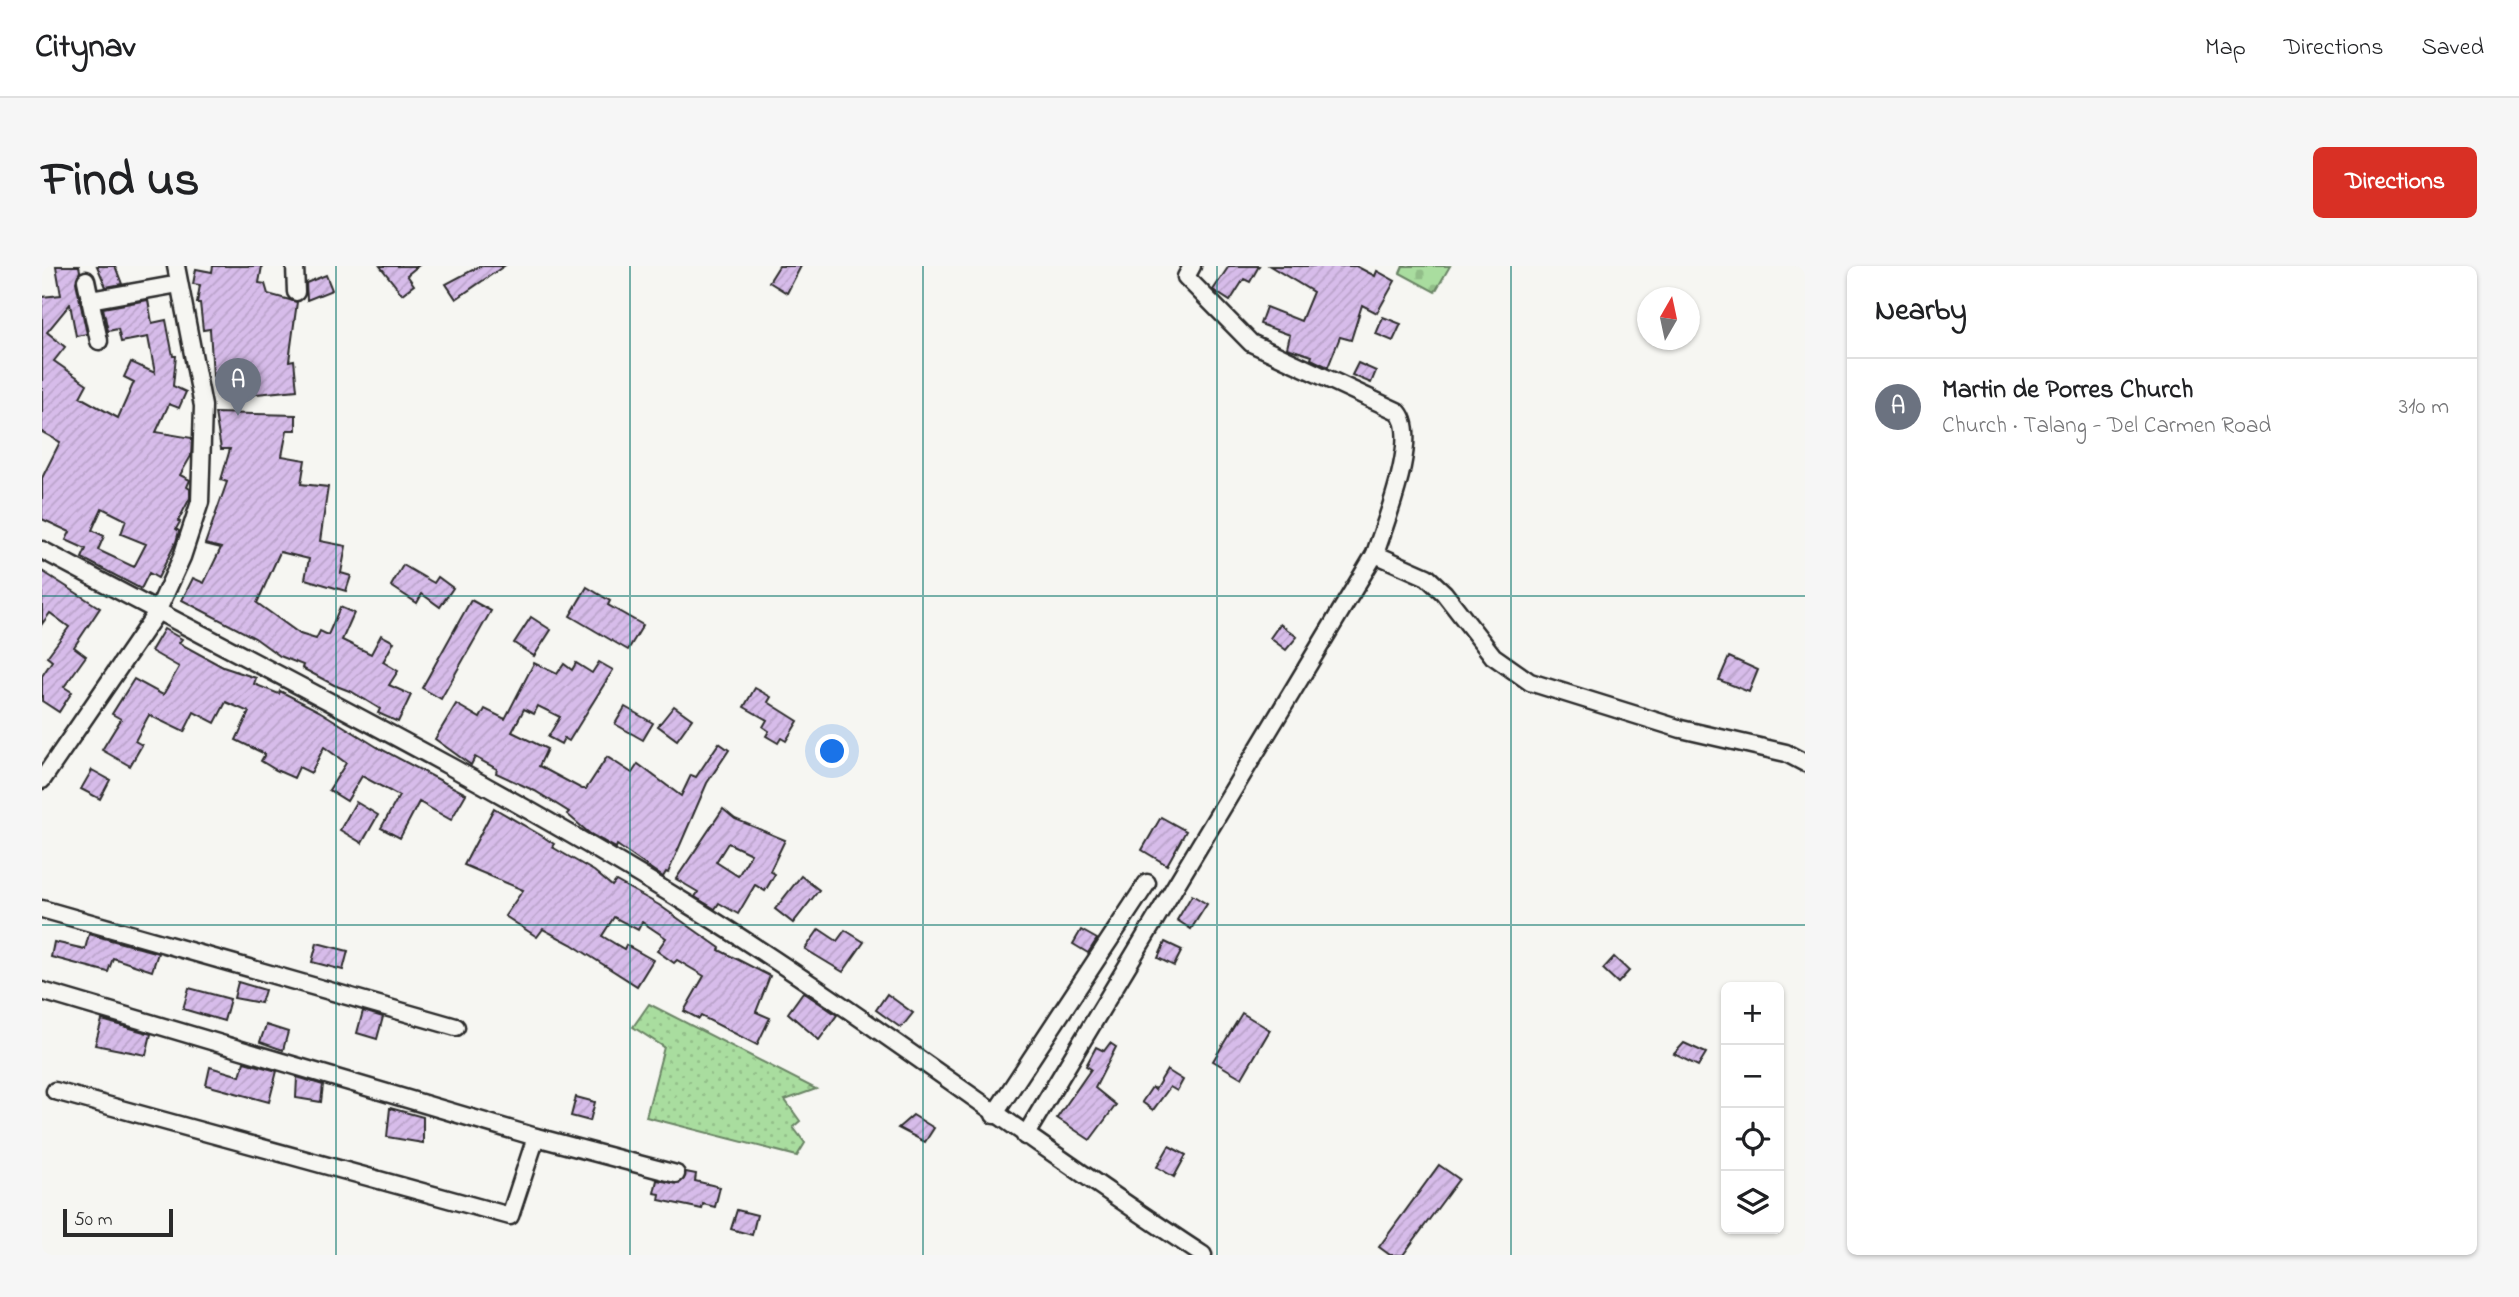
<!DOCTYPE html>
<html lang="en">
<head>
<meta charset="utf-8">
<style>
	body { margin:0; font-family:"Indie Flower",sans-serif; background:#f6f6f6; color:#202124 }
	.controls { position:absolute; right:21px; bottom:21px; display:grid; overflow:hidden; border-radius:10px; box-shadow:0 2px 5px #0004 }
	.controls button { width:63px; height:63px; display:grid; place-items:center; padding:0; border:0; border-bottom:2px solid #e0e0e0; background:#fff; color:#202124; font:35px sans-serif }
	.compass { position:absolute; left:1595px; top:21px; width:63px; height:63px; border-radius:50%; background:#fff; box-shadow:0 2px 5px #0004; rotate:9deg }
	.scale { position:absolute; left:21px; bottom:18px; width:110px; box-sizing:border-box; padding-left:7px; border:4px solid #2b2b2b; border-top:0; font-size:19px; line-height:24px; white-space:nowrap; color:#2b2b2b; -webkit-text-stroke:5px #f6f6f2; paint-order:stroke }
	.you { position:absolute; left:791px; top:486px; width:24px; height:24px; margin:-18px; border:5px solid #fff; border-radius:50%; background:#1a73e8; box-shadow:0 0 0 10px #1a73e833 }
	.badge { display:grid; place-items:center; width:46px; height:46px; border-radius:50%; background:#d93025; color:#fff; font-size:23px; font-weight:700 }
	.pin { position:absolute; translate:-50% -58px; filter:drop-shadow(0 2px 4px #0008) }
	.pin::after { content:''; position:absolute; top:37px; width:24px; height:21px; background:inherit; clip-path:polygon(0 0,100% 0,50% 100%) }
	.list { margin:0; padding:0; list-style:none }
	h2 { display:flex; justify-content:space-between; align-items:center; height:91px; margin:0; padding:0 28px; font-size:30px }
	h2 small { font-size:23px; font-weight:400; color:#757577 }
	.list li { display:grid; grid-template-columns:46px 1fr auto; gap:21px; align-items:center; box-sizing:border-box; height:98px; padding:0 28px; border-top:2px solid #e0e0e0 }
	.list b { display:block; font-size:26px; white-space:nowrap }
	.list p { margin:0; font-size:23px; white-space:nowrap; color:#757577 }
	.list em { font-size:23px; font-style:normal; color:#757577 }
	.icon { flex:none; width:38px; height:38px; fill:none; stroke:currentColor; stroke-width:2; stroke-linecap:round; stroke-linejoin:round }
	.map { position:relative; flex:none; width:1763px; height:989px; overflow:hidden; border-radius:10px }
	header { display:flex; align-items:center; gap:42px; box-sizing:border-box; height:98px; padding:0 35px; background:#fff; border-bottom:2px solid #e0e0e0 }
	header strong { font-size:33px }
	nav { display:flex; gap:38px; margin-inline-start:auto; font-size:24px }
	.intro { display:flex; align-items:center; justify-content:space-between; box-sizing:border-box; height:168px; padding:0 42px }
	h1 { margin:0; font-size:49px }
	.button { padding:18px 32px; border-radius:10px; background:#d93025; color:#fff; font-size:24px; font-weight:700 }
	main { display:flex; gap:42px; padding:0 42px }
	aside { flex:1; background:#fff; border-radius:10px; box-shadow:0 2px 5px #0004 }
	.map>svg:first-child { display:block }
	.grass { fill:url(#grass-dots); stroke:#6a8465; stroke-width:2 }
	.cemetery { fill:url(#cemetery-stones); stroke:#6a8465; stroke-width:2 }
	.building { fill:url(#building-hatch); stroke:#2b2b2b; stroke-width:2; fill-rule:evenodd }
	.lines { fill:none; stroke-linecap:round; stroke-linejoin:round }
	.minor-casing { stroke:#2b2b2b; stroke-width:21 }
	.minor { stroke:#f6f6f2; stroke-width:16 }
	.grid { fill:none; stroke:#0f766e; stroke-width:2; stroke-opacity:0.55 }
</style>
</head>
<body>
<header>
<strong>Citynav</strong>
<nav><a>Map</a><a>Directions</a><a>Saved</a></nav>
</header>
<div class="intro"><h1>Find us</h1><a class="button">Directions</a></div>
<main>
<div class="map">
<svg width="1763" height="989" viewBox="0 0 1763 989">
	<defs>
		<pattern id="grass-dots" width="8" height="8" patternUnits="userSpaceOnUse" patternTransform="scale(1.75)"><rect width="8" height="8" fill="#a9dd9f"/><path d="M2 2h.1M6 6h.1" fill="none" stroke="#92be89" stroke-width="1.8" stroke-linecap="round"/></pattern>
		<pattern id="cemetery-stones" width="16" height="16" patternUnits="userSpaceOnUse" patternTransform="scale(1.75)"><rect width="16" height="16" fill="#a9dd9f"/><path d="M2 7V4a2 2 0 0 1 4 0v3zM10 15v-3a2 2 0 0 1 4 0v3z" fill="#92be89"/></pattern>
		<pattern id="building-hatch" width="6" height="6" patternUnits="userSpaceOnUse" patternTransform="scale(1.75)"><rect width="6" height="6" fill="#d7bcea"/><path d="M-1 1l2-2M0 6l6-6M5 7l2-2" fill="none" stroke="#b9a2c9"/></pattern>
	</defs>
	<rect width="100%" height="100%" fill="#f6f6f2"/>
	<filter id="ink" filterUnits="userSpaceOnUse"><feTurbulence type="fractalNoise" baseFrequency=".0143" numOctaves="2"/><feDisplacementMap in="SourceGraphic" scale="14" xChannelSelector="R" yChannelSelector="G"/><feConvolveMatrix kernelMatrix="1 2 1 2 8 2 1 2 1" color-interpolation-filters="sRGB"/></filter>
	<g filter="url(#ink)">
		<path class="grass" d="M 607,738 L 774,823 L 743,834 L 758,855 L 751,861 L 763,877 L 755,890 L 604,851 L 622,781 L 591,761 Z"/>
		<path class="cemetery" d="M 1361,0 L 1408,0 L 1393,26 L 1358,7 Z"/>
		<g class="building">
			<path d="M 14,0 L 37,0 L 38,5 L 34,16 L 45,68 L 34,70 L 28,38 L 5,66 L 23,81 L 12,95 L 45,118 L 38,131 L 76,152 L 92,116 L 82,111 L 89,96 L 113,107 L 106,71 L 79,76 L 76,63 L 66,65 L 61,42 L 106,34 L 110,57 L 124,54 L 131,90 L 134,90 L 131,120 L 144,126 L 137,142 L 127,138 L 114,166 L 150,172 L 149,190 L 138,209 L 148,214 L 145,221 L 148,223 L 148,232 L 136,255 L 138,256 L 134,263 L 137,265 L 134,276 L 116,312 L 107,307 L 99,323 L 40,292 L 44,283 L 24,274 L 28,266 L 0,253 L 0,212 L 18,176 L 0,166 L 0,31 L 19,29 ZM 60,242 L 84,254 L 79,268 L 104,278 L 92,301 L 56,284 L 62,270 L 50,264 Z"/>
			<path d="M 55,0 L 73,0 L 80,18 L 64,21 Z"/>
			<path d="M 171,0 L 220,0 L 217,17 L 223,18 L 226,28 L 255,36 L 247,95 L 252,94 L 255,124 L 182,131 L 178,109 L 171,110 L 168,63 L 161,64 L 158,37 L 155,37 L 158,19 L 151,18 L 154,3 L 170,6 Z"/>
			<path d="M 338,0 L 376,0 L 365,9 L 372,19 L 360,28 Z"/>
			<path d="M 438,0 L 462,0 L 414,33 L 404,18 Z"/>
			<path d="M 737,0 L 759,0 L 745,27 L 727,16 Z"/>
			<path d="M 1187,0 L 1217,0 L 1208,16 L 1202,13 L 1188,35 L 1171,24 Z"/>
			<path d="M 1228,0 L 1314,0 L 1333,10 L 1335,5 L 1353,15 L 1335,47 L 1320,39 L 1309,74 L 1298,71 L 1286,101 L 1269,93 L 1270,90 L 1245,82 L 1248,69 L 1218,58 L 1224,41 L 1259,55 L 1271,26 Z"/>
			<path d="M 284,9 L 290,24 L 265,34 L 264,17 Z"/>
			<path d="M 1341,51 L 1359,58 L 1351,75 L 1334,68 Z"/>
			<path d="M 1316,97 L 1334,105 L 1329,117 L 1310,109 Z"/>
			<path d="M 173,147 L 254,149 L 254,164 L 245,164 L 240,190 L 263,194 L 259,218 L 286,221 L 278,275 L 304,280 L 299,307 L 309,310 L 304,325 L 263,313 L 267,293 L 238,286 L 215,337 L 258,368 L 274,373 L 278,365 L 286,369 L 298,341 L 312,347 L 300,374 L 329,388 L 339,369 L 352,376 L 341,396 L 356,405 L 347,419 L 369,429 L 356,456 L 336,447 L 338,443 L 310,426 L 292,419 L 260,402 L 261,399 L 238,390 L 213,372 L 140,334 L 151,312 L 162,317 L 179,282 L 163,278 L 185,216 L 179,214 L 188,183 L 179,183 Z"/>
			<path d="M 361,299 L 392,317 L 396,311 L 411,322 L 398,341 L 380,328 L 375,337 L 349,320 Z"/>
			<path d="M 0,305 L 58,342 L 32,381 L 44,390 L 22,421 L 30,426 L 17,446 L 0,435 L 0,410 L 10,395 L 5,391 L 27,361 L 8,347 L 0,358 Z"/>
			<path d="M 545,321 L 568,335 L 566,339 L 601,359 L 586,384 L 528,350 Z"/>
			<path d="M 429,334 L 449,345 L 399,433 L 380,422 Z"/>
			<path d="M 489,351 L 509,364 L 492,390 L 472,377 Z"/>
			<path d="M 1238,358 L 1255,371 L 1244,384 L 1228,372 Z"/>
			<path d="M 122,363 L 140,373 L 137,377 L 181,401 L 214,412 L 212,418 L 237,428 L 238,425 L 277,445 L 335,481 L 424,528 L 409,554 L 377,536 L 358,572 L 339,562 L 357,530 L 320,510 L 305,535 L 287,524 L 304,497 L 282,481 L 269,507 L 257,501 L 252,512 L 234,504 L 219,495 L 223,488 L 194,474 L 207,446 L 184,436 L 173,457 L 152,446 L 142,466 L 107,449 L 93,475 L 100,479 L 88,500 L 60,484 L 79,453 L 70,448 L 92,413 L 121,429 L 137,401 L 109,385 Z"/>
			<path d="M 1687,391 L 1716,404 L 1707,426 L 1677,414 Z"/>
			<path d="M 557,396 L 571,404 L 527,475 L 522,472 L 519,478 L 506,471 L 518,451 L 496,440 L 492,448 L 482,443 L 470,466 L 505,483 L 497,500 L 540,523 L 544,523 L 565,491 L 590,507 L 596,498 L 639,530 L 649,509 L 654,511 L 677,477 L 687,484 L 665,517 L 626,607 L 624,606 L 621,611 L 575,579 L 574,582 L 547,567 L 525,548 L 527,546 L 493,525 L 454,507 L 455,503 L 433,491 L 429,499 L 393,473 L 414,438 L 438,452 L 443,443 L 463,453 L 492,397 L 515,408 L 522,398 L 530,404 L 534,397 L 550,407 Z"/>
			<path d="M 713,422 L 729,431 L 726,436 L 756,455 L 744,475 L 739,472 L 736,477 L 724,470 L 727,465 L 721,461 L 725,454 L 702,441 Z"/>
			<path d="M 632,440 L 650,453 L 635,474 L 616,460 Z"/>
			<path d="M 583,441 L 611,457 L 601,474 L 573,458 Z"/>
			<path d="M 50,504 L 68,514 L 58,533 L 39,523 Z"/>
			<path d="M 314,536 L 336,549 L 320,577 L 298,564 Z"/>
			<path d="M 452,542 L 500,570 L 512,578 L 510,581 L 552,605 L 570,620 L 574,615 L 617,639 L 678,682 L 677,684 L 728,710 L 714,746 L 728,752 L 715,779 L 659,750 L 657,753 L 642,745 L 662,710 L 635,694 L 632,697 L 615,685 L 624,672 L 600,656 L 596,664 L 572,651 L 560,670 L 582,683 L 584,679 L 611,694 L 595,720 L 529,678 L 501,663 L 495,671 L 463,650 L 481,624 L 422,599 Z"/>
			<path d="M 681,543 L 693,553 L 743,574 L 728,605 L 733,608 L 723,625 L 713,619 L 696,648 L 677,637 L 673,643 L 653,631 L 656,626 L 634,613 ZM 686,577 L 709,588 L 696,610 L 674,596 Z"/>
			<path d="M 1119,551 L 1144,565 L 1125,599 L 1100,584 Z"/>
			<path d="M 759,610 L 777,624 L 751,657 L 733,643 Z"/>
			<path d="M 1150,629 L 1165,638 L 1149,663 L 1135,654 Z"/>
			<path d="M 777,663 L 795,675 L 803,664 L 822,676 L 801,706 L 763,683 Z"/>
			<path d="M 1039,664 L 1055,673 L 1046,687 L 1031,678 Z"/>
			<path d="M 47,668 L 116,687 L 110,705 L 71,692 L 66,706 L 9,691 L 12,676 L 43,683 Z"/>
			<path d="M 1123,676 L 1140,684 L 1132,700 L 1116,692 Z"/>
			<path d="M 275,677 L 306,685 L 301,704 L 270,696 Z"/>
			<path d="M 1572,691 L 1587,705 L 1576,717 L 1561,703 Z"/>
			<path d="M 196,716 L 223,724 L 219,737 L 192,732 Z"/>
			<path d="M 147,722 L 188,733 L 182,755 L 141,743 Z"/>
			<path d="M 761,726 L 795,749 L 777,774 L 746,747 Z"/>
			<path d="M 845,728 L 871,747 L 859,762 L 834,744 Z"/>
			<path d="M 321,745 L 341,751 L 335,773 L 315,767 Z"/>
			<path d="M 1200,747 L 1228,764 L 1200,812 L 1171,795 Z"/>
			<path d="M 60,754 L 109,768 L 104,789 L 53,779 Z"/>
			<path d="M 224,759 L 246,766 L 241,784 L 218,776 Z"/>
			<path d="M 1068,777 L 1074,781 L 1053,822 L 1074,839 L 1048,874 L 1015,852 L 1049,803 L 1044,800 L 1054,781 L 1062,785 Z"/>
			<path d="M 1642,777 L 1664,787 L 1656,800 L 1632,788 Z"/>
			<path d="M 202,796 L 235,805 L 227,836 L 164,819 L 168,801 L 198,810 Z"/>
			<path d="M 1125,804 L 1141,814 L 1135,825 L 1128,821 L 1111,844 L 1100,836 L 1110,821 L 1113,824 Z"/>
			<path d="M 255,811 L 281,819 L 279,836 L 254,832 Z"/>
			<path d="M 534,831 L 553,836 L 548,855 L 529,850 Z"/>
			<path d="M 348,842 L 381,851 L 381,877 L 345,871 Z"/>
			<path d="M 871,849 L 892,862 L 883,876 L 856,862 Z"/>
			<path d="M 1127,880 L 1144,889 L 1132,911 L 1115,901 Z"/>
			<path d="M 1397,899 L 1417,913 L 1361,989 L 1348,989 L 1337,981 Z"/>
			<path d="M 644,906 L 654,908 L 653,915 L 678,921 L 673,941 L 661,938 L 660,943 L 617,934 L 618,928 L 612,927 L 615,914 L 637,918 Z"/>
			<path d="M 695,944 L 715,949 L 710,969 L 689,963 Z"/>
		</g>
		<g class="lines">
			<g class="minor-casing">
				<g id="minor">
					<path d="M 253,0 L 254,26"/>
					<path d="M 44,14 L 57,75"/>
					<path d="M 48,34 L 137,18"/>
					<path d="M 0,284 C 217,400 438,509 647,639 C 823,748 987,876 1161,989"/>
					<path d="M 1333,288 L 1385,311 L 1402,327 L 1451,390 L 1488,416 L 1639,463 L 1744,487 L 1763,497"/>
					<path d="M 0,514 L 115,346 L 140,291 L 158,236 L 161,140 L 134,0"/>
					<path d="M 0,643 L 414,761"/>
					<path d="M 0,725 L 494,871 L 634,908"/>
					<path d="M 13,825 L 468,950 L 494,871"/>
					<path d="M 952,849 L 1105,617"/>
					<path d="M 983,870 L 1333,288 C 1342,259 1380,168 1355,145 L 1209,77 L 1144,11 L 1150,0"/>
				</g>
			</g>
			<use href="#minor" class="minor"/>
		</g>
	</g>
	<path class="grid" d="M 294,0 L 294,989M 588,0 L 588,989M 881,0 L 881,989M 1175,0 L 1175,989M 1469,0 L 1469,989M 0,330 L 1763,330M 0,659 L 1763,659"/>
</svg>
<div class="controls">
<button>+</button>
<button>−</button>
<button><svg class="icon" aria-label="locate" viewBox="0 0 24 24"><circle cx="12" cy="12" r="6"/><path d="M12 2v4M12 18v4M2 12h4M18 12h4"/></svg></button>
<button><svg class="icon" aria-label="layers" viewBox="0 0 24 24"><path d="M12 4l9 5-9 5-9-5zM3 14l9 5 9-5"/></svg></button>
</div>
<svg class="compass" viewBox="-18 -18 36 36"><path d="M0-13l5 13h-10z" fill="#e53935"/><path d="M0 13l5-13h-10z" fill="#757577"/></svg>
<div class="scale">50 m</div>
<div class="you"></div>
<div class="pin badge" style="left:196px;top:150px;background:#6b7280">A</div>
</div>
<aside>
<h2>Nearby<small></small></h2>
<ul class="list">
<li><span class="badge" style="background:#6b7280">A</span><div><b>Martin de Porres Church</b><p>Church · Talang - Del Carmen Road</p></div><em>310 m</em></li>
</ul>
</aside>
</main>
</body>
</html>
